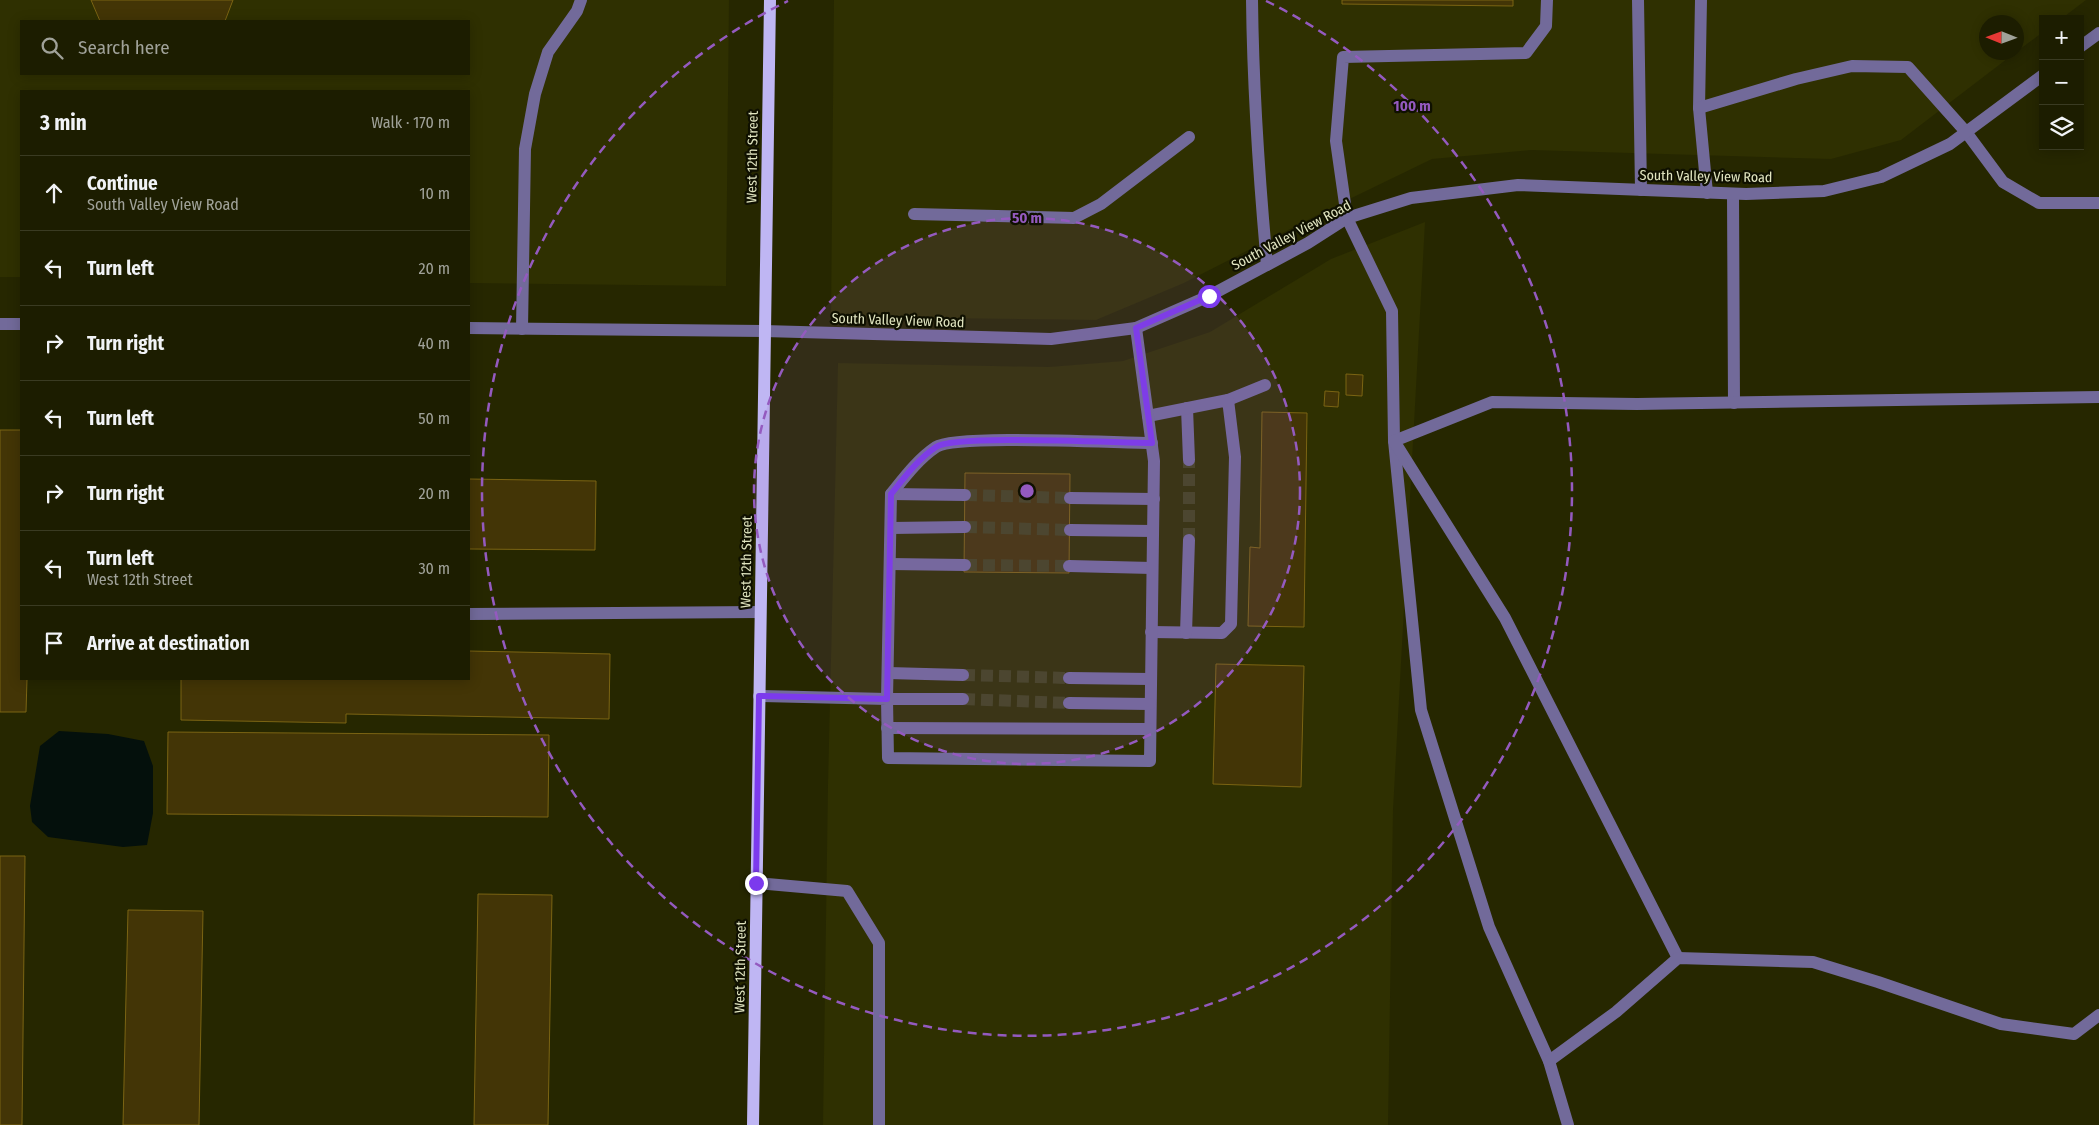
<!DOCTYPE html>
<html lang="en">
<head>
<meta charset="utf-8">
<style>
	body { margin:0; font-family:"Fira Sans Condensed",sans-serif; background:#292a0f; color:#f1f3f6 }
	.controls { position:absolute; right:15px; top:15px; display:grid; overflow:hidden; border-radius:0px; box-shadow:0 2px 12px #0003 }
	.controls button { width:45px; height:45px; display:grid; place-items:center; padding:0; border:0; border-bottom:1px solid #3a3b22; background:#1c1d00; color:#f1f3f6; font:25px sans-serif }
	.compass { position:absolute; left:1979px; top:15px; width:45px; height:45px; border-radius:50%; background:#1c1d00; box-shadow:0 2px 12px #0003; rotate:271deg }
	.stop { position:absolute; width:15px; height:15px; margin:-11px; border:4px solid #7c3aed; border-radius:50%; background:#fff }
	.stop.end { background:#7c3aed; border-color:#fff; box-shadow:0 1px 5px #0008 }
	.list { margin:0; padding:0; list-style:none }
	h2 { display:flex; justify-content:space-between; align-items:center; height:65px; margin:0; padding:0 20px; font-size:21px }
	h2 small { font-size:16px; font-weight:400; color:#a0a299 }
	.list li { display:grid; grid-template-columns:32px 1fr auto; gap:15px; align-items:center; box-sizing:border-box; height:75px; padding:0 20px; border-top:1px solid #3a3b22 }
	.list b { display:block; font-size:19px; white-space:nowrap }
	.list p { margin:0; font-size:16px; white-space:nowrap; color:#a0a299 }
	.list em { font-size:16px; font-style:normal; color:#a0a299 }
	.icon { flex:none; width:28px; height:28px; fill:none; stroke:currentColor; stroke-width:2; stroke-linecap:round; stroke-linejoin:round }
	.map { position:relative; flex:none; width:2099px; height:1125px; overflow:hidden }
	.search { position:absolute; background:#1c1d00; box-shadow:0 2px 12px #0003; left:20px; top:20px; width:450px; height:55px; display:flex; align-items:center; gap:12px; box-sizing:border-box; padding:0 18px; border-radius:0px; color:#a0a299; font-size:19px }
	.panel { position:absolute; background:#1c1d00; box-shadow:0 2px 12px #0003; left:20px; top:90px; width:450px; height:590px; border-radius:0px }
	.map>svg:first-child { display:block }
	.built { fill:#2f3001; fill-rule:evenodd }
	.water { fill:#04100c }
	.building { fill:#433506; stroke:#7b6413 }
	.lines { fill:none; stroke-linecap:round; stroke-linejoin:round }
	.minor-tunnel { stroke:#42441d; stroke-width:12; stroke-dasharray:12 6; stroke-linecap:butt }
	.minor { stroke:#726a9a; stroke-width:12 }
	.major { stroke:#bfb6f3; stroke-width:12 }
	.route { stroke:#7c3aed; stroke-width:6 }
	.ring { fill:none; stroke:#945abf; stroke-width:2.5; stroke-dasharray:9 6 }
	.labels { text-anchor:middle; stroke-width:4.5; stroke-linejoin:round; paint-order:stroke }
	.street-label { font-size:14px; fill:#e1e5c0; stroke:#0f1000 }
	.centre { fill:#945abf; stroke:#0f1000; stroke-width:2.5 }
	.ring-label { font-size:15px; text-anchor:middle; font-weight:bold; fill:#945abf; stroke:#0f1000; stroke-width:4.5; stroke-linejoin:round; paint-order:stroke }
</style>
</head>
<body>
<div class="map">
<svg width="2099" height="1125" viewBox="0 0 2099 1125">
	<rect width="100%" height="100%" fill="#262700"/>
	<g class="built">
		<path d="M 0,0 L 729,0 L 726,286 L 469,283 L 469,91 L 21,91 L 21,277 L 0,277 ZM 21,21 L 469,21 L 469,74 L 21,74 Z"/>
		<path d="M 834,0 L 2086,0 L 2061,19 L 2043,19 L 2043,32 L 2016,52 L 2016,22 L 1986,22 L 1986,52 L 2016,52 L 1901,140 L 1831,159 L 1531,150 L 1432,159 L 1333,207 L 1184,283 L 1096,320 L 831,317 Z"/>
		<path d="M 1425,222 L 1393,810 L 1388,1125 L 823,1125 L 828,785 L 838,363 L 1049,367 L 1123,361 L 1210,332 L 1331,259 Z"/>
	</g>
	<path class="water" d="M 59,731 L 108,734 L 144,741 L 153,766 L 153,813 L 147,845 L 123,847 L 48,837 L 32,822 L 30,806 L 40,746 Z"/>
	<g class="building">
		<path d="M 91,0 L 233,0 L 225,21 L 100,21 Z"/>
		<path d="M 1342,0 L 1513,0 L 1513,6 L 1342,4 Z"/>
		<path d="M 1346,374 L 1363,375 L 1362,396 L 1346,395 Z"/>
		<path d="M 1325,391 L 1339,392 L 1338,407 L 1324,406 Z"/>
		<path d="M 1262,412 L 1307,413 L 1304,627 L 1248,626 L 1250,547 L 1260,548 Z"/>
		<path d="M 0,430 L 21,430 L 21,679 L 27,679 L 26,712 L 0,712 Z"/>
		<path d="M 965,473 L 1070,474 L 1069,573 L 964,572 Z"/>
		<path d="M 469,479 L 596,481 L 595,550 L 469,549 Z"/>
		<path d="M 469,651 L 610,654 L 609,719 L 346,714 L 346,723 L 181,720 L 181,679 L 469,679 Z"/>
		<path d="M 1216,664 L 1304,666 L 1301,787 L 1213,784 Z"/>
		<path d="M 168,732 L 549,735 L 548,817 L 167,814 Z"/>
		<path d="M 0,856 L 25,856 L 22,1125 L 0,1125 Z"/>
		<path d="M 478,894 L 552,895 L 548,1125 L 474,1125 Z"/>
		<path d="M 128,910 L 203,911 L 199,1125 L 123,1125 Z"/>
	</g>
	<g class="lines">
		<g class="minor-tunnel">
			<path d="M 965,495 L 1070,498"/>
			<path d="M 965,527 L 1070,530"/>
			<path d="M 1189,540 L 1189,460"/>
			<path d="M 965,565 L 1069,566"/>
			<path d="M 963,675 L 1069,678"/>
			<path d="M 963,699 L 1069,703"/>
		</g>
		<g class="minor">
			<path d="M 1252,0 C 1253,89 1259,177 1267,265"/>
			<path d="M 1547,0 L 1546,26 L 1526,53 L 1343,57 L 1336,141 L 1347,218 L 1392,311 L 1394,441 L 1421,710 L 1489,927 L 1549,1061 L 1568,1125"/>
			<path d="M 1638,0 L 1641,190"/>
			<path d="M 1701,0 L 1699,108 L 1707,193"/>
			<path d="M 2080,47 L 2099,33"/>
			<path d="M 1699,108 L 1796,79 L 1852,66 L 1908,67 L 1966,132 L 2003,182 L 2039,203 L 2099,203"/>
			<path d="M 1733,194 L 1734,403"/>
			<path d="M 914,214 L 1074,218 L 1101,204 L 1189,137"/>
			<path d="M 0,324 L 21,324"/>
			<path d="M 469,328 L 764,331 L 1051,339 L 1136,328 L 1209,296 L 1308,243 L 1347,218 L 1411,198 L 1518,185 L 1746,194 L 1824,191 L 1881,177 L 1950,144 L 2043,75"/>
			<path d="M 522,329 L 525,149 L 535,94 L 548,52 L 577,11 L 581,0"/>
			<path d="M 1228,400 L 1265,385"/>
			<path d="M 1187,408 L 1189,460"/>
			<path d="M 1148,416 L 1228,400 L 1235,457 L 1231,624 L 1222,633 L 1151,632"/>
			<path d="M 891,494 L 965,495"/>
			<path d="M 1070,498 L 1154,499"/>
			<path d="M 891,528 L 965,527"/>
			<path d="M 1070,530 L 1153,531"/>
			<path d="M 890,564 L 965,565"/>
			<path d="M 1069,566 L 1152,568"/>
			<path d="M 469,614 L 760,612"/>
			<path d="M 1186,633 L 1189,540"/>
			<path d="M 888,673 L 963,675"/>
			<path d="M 1069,678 L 1150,679"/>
			<path d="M 759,696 L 887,699 L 888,758 L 1150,761 L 1154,461 L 1136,328"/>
			<path d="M 963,699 L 887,699 L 891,494 C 904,478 918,459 936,447 C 955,434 1118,443 1152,443"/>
			<path d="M 1069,703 L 1150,704"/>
			<path d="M 887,728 L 1150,729"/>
			<path d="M 756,883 L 847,891 L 879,943 L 879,1125"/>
			<path d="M 1678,958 L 1505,618 L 1394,441 L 1492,402 L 1637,404 L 2099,397"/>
			<path d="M 1549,1061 L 1616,1012 L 1678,958 L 1813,962 L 1878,982 L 2001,1024 L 2074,1034 L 2099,1015"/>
		</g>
		<path class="major" d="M 753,1125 L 770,0"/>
	</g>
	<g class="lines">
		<path class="route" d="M 756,883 L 759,696 L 887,699 L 891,494 C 904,478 918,459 936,447 C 955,434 1118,443 1152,443 L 1136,328 L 1209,296"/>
	</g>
	<circle cx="1027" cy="491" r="273" fill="#945abf" fill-opacity=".12"/>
	<g class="ring">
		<circle cx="1027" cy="491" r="273"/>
		<path d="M1266 1A545 545 0 1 1 788 1"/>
	</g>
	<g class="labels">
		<g class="street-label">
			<text transform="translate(752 157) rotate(-89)" y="5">West 12th Street</text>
			<text transform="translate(1706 176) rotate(1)" y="5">South Valley View Road</text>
			<text transform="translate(1291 235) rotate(-28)" y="5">South Valley View Road</text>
			<text transform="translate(898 320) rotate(2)" y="5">South Valley View Road</text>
			<text transform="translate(746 562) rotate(-89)" y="5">West 12th Street</text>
			<text transform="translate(740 967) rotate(-89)" y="5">West 12th Street</text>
		</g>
	</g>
	<circle cx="1027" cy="491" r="8" class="centre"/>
	<g class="ring-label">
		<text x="1412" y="111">100 m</text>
		<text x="1027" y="223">50 m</text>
	</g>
</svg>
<div class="controls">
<button>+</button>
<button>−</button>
<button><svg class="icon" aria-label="layers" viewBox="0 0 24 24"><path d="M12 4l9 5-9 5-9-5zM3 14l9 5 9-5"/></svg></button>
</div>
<svg class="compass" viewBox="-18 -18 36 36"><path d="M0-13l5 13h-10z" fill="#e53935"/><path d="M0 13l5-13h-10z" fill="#a0a299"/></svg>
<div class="stop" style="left:1209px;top:296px"></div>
<div class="stop end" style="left:756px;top:883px"></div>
<div class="search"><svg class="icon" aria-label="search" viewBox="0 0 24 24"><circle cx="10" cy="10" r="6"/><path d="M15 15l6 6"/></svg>Search here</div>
<section class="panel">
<h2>3 min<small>Walk · 170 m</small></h2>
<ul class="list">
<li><svg class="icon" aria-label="ahead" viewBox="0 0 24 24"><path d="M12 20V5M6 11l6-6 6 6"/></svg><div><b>Continue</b><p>South Valley View Road</p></div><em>10 m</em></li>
<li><svg class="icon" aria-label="left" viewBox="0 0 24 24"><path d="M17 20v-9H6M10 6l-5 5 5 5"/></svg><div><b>Turn left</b></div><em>20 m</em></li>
<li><svg class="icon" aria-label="right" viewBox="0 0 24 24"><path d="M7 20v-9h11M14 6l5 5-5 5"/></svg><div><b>Turn right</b></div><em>40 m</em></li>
<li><svg class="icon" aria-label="left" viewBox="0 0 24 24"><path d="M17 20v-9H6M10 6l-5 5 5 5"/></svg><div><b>Turn left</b></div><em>50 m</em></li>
<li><svg class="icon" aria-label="right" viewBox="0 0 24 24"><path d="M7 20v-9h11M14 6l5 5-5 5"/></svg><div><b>Turn right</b></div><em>20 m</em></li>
<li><svg class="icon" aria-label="left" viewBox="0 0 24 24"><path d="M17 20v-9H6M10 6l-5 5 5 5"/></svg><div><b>Turn left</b><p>West 12th Street</p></div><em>30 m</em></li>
<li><svg class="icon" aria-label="arrive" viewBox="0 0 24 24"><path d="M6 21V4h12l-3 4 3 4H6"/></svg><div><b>Arrive at destination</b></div></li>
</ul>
</section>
</div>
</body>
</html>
